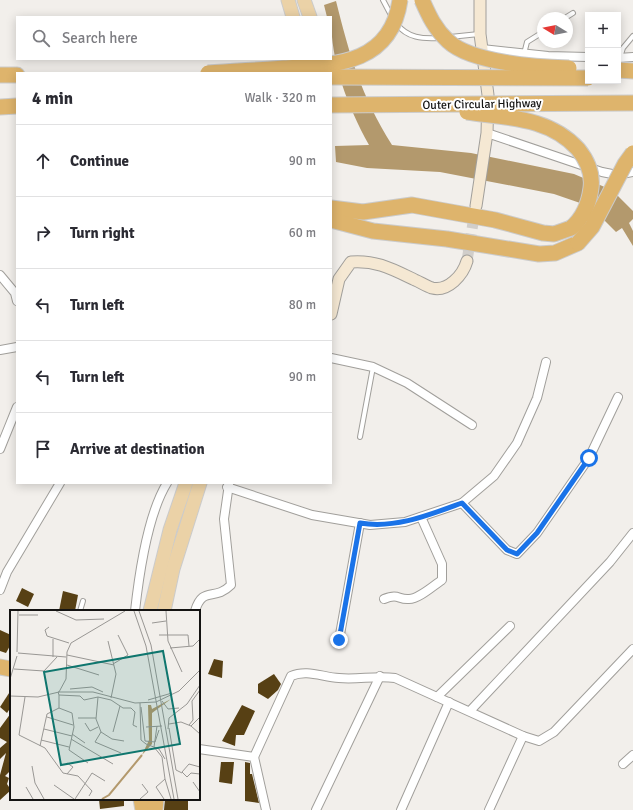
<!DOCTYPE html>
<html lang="en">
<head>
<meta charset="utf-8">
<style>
	body { margin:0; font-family:Signika,sans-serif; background:#f2f2f3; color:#2b2b33 }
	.controls { position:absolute; right:12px; top:12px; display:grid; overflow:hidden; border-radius:0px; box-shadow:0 2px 10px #0003 }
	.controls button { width:36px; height:36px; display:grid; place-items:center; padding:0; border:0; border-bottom:1px solid #e1e1e2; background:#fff; color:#2b2b33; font:20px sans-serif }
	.compass { position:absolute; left:537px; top:12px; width:36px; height:36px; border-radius:50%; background:#fff; box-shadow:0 2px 10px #0003; rotate:280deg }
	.stop { position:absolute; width:12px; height:12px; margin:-9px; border:3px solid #1a73e8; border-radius:50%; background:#fff }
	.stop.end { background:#1a73e8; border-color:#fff; box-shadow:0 1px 4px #0008 }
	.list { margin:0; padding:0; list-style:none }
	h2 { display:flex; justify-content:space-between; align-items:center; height:52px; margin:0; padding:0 16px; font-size:17px }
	h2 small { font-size:13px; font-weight:400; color:#7c7c81 }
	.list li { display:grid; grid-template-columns:26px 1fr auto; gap:12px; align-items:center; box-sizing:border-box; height:72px; padding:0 16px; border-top:1px solid #e1e1e2 }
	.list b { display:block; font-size:15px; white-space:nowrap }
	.list em { font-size:13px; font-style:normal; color:#7c7c81 }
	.icon { flex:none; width:22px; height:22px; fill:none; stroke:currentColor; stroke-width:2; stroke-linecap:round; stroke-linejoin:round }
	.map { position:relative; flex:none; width:633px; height:810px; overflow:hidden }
	.search { position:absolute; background:#fff; box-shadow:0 2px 10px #0003; left:16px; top:16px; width:316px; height:44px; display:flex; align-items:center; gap:10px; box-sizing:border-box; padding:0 14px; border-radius:0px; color:#7c7c81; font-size:15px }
	.panel { position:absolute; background:#fff; box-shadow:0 2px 10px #0003; left:16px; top:72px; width:316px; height:412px; border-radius:0px }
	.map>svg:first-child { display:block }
	.water { fill:#b3996d }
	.building { fill:#574014 }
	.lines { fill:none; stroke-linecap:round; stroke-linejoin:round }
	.secondary-tunnel { stroke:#d1ceca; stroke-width:11; stroke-dasharray:11 5.5; stroke-linecap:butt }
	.lane-casing { stroke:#a19f9b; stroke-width:6 }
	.street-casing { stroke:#a19f9b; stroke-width:10 }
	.secondary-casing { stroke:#a19f9b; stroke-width:13 }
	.primary-casing { stroke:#cbcbcb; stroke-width:15 }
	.highway-casing { stroke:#cbcbcb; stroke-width:17 }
	.lane { stroke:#fff; stroke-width:4 }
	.street { stroke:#fff; stroke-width:8 }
	.secondary { stroke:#f5e8d3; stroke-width:11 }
	.primary { stroke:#ebd2a7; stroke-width:13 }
	.highway { stroke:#deb46c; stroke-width:15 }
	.highway-bridge-casing { stroke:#cbcbcb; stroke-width:17; stroke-linecap:butt }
	.highway-bridge { stroke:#deb46c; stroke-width:15 }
	.route { stroke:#1a73e8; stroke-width:5 }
	.labels { text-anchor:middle; stroke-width:4; stroke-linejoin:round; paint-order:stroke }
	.street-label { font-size:12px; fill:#141312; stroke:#fff }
	.inset-river { fill:none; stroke:#b3996d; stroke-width:2 }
	.inset-road { fill:none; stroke:#999794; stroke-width:1 }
	.view { fill:#0f766e; fill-opacity:0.15; stroke:#0f766e; stroke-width:2 }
	.inset-edge { fill:none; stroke:#141312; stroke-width:2 }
</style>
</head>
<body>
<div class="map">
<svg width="633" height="810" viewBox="0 0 633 810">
	<rect width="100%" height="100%" fill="#f2efeb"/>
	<path class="water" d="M 336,1 C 350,57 361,95 392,145 L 471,153 L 574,174 L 607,188 L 618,196 L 633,211 L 633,219 L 629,223 L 633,231 L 633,246 L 622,228 L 616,232 L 595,211 L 583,204 L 554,194 L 440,172 L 367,168 L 336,162 L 335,146 L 369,145 C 347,105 331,63 331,17 L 327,17 L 324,5 Z"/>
	<g class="building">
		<path d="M 22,588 L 34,594 L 28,607 L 16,601 Z"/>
		<path d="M 63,591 L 78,595 L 75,611 L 59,611 Z"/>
		<path d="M 0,630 L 11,635 L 11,644 L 6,653 L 0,651 Z"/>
		<path d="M 214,659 L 223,661 L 222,678 L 208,674 Z"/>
		<path d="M 274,674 L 281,684 L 278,690 L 268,699 L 258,693 L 258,684 Z"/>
		<path d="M 11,690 L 11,707 L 7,713 L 0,707 Z"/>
		<path d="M 242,705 L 255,711 L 244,735 L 236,735 L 235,746 L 222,741 Z"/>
		<path d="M 11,713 L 11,770 L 5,776 L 9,778 L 7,784 L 11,790 L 0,800 L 0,775 L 6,753 L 0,759 L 0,748 L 7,742 L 0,738 L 0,728 Z"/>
		<path d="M 221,762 L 234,762 L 232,784 L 219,782 Z"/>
		<path d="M 245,762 L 250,763 L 250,774 L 252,774 L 259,803 L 245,801 Z"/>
		<path d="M 99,799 L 124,799 L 124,806 L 100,809 Z"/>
		<path d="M 165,799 L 188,799 L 188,810 L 164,810 Z"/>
	</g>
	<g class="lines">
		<path class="secondary-tunnel" d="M 467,261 L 475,210"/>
		<g class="lane-casing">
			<g id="lane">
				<path d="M 383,0 L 392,17"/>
				<path d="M 565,18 L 573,13"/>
				<path d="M 397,24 C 407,38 423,39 439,38"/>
				<path d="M 450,37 L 479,34"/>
				<path d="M 524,54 L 527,42 L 543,32"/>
				<path d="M 620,58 L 623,48 L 633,36"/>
				<path d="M 360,437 L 373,367"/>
				<path d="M 80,611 L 83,601"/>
			</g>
		</g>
		<g class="street-casing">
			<g id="street">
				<path d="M 482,49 L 548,56 L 588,57"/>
				<path d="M 618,58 L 633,57"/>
				<path d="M 487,133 L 602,172 L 617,175 L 633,172"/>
				<path d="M 0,275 L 15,293 L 17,301"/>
				<path d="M 0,350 L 17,347"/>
				<path d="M 331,358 L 373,367 L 407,383 L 472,425"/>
				<path d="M 0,449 L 17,407"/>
				<path d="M 227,487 L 312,515 L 370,525 L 405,522 L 462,503 L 494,476 L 517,443 L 537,398 L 546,362"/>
				<path d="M 462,503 L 507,550 L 517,554 L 537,533 L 589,458 L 618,397"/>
				<path d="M 0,590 L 7,572 L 60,483"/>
				<path d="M 384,599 C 399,593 398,600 409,599 C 419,599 434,585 442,580 L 442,564 L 421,517"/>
				<path d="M 135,611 C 139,575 148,514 167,483"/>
				<path d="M 195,611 C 203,585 214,602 231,585 L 224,519 L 229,484"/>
				<path d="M 339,640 L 360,523"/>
				<path d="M 437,697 L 510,626"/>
				<path d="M 470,711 L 610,562 L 633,533"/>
				<path d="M 199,749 L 254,757 L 266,810"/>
				<path d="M 254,757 L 291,676 C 307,669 322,677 339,678 C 358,680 376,675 395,678 L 523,736 L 539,741 L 554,732 L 633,649"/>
				<path d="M 623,764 L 633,755"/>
				<path d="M 316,810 L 380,676"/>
				<path d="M 401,810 L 449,702"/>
				<path d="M 489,810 L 523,736"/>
			</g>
		</g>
		<g class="secondary-casing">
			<g id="secondary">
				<path d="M 476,206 L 487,133 L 488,95 L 480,34 L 480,0"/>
				<path d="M 331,314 L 339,279 L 351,262 C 376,260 392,269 415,280 C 420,282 426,286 432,288 C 448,292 463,275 467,261"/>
			</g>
		</g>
		<g class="primary-casing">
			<g id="primary">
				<path d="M 288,0 L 293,17"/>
				<path d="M 304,0 L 310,17"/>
				<path d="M 150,611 L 170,530 L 186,483"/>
				<path d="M 164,611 L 173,569 L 200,483"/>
			</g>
		</g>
		<g class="highway-casing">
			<g id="highway">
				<path d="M 618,70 L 633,71"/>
				<path d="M 0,75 L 17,75"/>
				<path d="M 0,107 L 17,106"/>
				<path d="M 331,208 L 363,212 L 412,205 L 495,220 L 543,233 L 554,234 L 571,228"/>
				<path d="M 331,220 L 373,231 L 447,239 L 539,254 L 555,253 L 578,243"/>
				<path d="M 0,667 L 11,669"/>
				<path d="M 141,799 L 143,810"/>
				<path d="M 155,810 L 156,799"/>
			</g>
		</g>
		<use href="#lane" class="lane"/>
		<use href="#street" class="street"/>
		<use href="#secondary" class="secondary"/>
		<use href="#primary" class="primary"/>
		<use href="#highway" class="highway"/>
		<g class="highway-bridge-casing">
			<g id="highway-bridge">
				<path d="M 422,0 C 429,16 435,29 448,41 C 471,63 538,67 569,68"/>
				<path d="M 208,73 C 233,71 259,70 284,68 C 336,65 391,64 400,0"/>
				<path d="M 331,77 L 588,78"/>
				<path d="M 331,105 L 633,103"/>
				<path d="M 467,112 C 507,118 549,117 578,149 C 587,160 593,173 591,188 C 589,203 583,218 571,228"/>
				<path d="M 578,243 L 592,227 L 625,164 L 633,153"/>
			</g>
		</g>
		<use href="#highway-bridge" class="highway-bridge"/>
	</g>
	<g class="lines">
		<path class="route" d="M 339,640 L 360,523 C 395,529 429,515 462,503 L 507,550 L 517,554 L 537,533 L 589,458"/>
	</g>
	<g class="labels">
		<g class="street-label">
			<text transform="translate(482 104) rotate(-1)" y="4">Outer Circular Highway</text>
		</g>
	</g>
	<g transform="translate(10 610)">
		<rect width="190" height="190" fill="#f2efeb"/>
		<path d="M 161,89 L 142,103 L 142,134 L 132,145 L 139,130 L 138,95 L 141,95 L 142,99 Z" fill="#b3996d"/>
		<path class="inset-river" d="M 92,189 L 99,185 L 132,145"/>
		<path class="inset-road" d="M 46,1 L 66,10 L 94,9M 124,1 L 136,36 L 164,189M 129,1 L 141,35 L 168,189M 156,1 L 158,31 L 172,62M 9,5 L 28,5M 142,13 L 156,11M 39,17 L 35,20 L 37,26 L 59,33M 149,25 L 178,25 L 179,36M 43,29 L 43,47M 98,31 L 106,64 L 101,88M 160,38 L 183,36 L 190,29M 7,42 L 8,1M 8,43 L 56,47M 57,45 L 104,55M 103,54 L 118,45 L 108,25M 57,55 L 89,65M 4,59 L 34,61 L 47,47M 0,69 L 7,46M 60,79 L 82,77 L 93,82M 48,82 L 49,85 L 70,86 L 74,90 L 88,87 L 101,90 L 113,98 L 121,98 L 125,102 L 123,115 L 127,117M 48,82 L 83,82 L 125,93 L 146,92 L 169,81 L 190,60M 0,86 L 28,87 L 49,82 L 56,69 L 57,42 L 61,33 L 115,1M 15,87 L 9,125 L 35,138 L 53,163 L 68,166 L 82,181 L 79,186M 88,87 L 86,109 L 91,122 L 102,129 L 114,131M 138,90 L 162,83M 152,91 L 158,99 L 169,98M 130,93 L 131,130 L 136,134 L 149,139 L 155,149M 131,97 L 135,131 L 145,132 L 149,120M 49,98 L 62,103 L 64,117 L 59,140 L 78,153M 37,107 L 63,115M 68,108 L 86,108M 75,113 L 80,121 L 88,117M 159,114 L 171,112 L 181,116 L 190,124M 179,115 L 183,110 L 182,91 L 190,80M 147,116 L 144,137 L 152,147 L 155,169 L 161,189M 181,116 L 190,107M 136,117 L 152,116M 159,118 L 166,160 L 172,163M 34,119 L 62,126M 158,119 L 159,108 L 177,94 L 190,75M 91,122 L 85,132 L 111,143M 103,122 L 110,96M 62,124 L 75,133M 61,129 L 103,154M 31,130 L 59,137M 30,136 L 37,104 L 49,98 L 49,85M 57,153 L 63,157 L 57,164M 22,156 L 25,173 L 34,189M 190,157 L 179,154 L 172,162 L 177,167 L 181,163 L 190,164M 183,172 L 190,182M 44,175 L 64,189M 16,177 L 23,189M 65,189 L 82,163 L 95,171M 130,189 L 138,182 L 132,174M 154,189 L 146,177 L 155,169"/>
		<path class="view" d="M 153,41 L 170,134 L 51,155 L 34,62 Z"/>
		<rect width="190" height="190" class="inset-edge"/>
	</g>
</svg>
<div class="controls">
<button>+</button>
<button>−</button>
</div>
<svg class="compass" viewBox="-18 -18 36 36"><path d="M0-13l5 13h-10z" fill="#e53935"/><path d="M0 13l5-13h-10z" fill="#7c7c81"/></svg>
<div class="stop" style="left:589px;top:458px"></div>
<div class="stop end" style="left:339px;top:640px"></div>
<div class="search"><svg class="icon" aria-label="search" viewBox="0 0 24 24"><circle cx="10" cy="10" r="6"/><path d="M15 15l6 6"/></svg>Search here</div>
<section class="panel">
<h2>4 min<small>Walk · 320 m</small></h2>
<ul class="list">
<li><svg class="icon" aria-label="ahead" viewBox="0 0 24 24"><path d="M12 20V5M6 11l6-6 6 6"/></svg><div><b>Continue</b></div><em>90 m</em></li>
<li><svg class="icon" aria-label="right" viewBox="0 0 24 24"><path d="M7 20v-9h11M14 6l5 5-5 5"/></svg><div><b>Turn right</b></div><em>60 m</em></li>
<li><svg class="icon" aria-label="left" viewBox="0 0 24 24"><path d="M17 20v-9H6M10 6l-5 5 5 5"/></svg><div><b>Turn left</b></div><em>80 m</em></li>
<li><svg class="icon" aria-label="left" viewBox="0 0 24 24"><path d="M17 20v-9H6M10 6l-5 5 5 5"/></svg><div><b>Turn left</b></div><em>90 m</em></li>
<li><svg class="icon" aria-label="arrive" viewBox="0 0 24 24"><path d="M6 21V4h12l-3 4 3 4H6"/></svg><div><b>Arrive at destination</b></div></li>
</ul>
</section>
</div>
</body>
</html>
